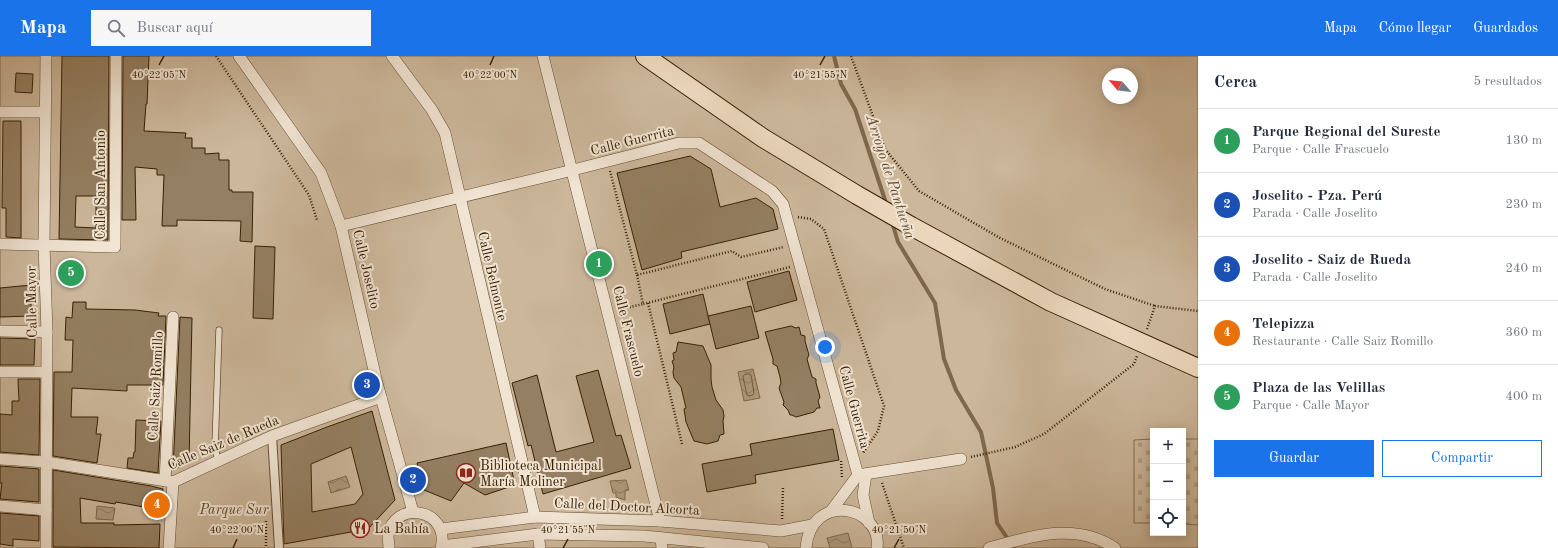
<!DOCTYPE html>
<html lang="es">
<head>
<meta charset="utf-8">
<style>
	body { margin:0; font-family:"Old Standard TT",serif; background:#f6f6f7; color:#1f2937 }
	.controls { position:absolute; right:12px; bottom:12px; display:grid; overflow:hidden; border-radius:0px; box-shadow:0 2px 10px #0003 }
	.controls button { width:36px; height:36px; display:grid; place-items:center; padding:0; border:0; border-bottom:1px solid #e0e1e3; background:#fff; color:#1f2937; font:20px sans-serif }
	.compass { position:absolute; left:1102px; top:12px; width:36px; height:36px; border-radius:50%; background:#fff; box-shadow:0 2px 10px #0003; rotate:298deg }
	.you { position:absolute; left:825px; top:291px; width:14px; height:14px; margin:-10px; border:3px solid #fff; border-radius:50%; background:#1a73e8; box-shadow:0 0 0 6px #1a73e833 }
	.badge { display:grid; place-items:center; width:26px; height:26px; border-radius:50%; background:#1a73e8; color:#fff; font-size:13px; font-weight:700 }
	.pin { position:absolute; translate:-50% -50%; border:2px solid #fff; box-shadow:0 1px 4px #0006 }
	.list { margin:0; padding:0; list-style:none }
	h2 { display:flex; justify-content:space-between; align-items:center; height:52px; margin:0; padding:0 16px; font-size:17px }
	h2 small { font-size:13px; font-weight:400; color:#747a83 }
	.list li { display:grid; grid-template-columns:26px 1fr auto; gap:12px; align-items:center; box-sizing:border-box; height:64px; padding:0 16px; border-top:1px solid #e0e1e3 }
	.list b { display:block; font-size:15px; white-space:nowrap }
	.list p { margin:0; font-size:13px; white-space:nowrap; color:#747a83 }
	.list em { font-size:13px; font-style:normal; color:#747a83 }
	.actions { display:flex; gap:8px; padding:12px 16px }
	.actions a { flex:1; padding:9px 0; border:1px solid #1a73e8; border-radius:0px; text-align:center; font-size:14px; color:#1a73e8 }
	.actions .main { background:#1a73e8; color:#fff }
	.icon { flex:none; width:22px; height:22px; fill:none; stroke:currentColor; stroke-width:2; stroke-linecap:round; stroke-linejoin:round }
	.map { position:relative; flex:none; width:1198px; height:492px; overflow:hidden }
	header { display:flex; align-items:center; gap:24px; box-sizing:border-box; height:56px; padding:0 20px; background:#1a73e8; color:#fff }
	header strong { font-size:19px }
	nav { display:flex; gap:22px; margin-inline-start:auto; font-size:14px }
	.search { width:280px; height:36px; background:#f6f6f7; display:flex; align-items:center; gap:10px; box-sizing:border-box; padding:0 14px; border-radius:0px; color:#747a83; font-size:15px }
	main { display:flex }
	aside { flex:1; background:#fff }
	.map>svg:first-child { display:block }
	.green { fill:#ccb79b; stroke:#826c4e; fill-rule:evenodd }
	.cemetery { fill:url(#cemetery-stones); stroke:#826c4e }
	.garden { fill:url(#garden-dots); stroke:#826c4e }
	.water { fill:url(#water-waves); stroke:#7e684b }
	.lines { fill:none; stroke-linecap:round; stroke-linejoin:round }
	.shore { stroke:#725c3e; stroke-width:1 }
	.stream { stroke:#7e684b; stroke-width:4 }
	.building { fill:#947f62; stroke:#372001; fill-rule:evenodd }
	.service-casing { stroke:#644e30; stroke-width:7 }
	.pedestrian-casing { stroke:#644e30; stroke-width:10 }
	.minor-casing { stroke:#644e30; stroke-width:12 }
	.primary-casing { stroke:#372001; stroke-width:20 }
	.path { stroke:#372001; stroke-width:2.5; stroke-dasharray:1 2; stroke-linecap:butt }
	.service { stroke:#f1e4d3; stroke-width:5.5 }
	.pedestrian { stroke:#f1e4d3; stroke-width:8 }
	.minor { stroke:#f1e4d3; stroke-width:11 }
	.primary { stroke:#ead6bb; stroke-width:18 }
	.ticks { fill:none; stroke:#372001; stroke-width:1.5 }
	.labels { text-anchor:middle; stroke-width:4; stroke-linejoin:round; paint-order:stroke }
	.street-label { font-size:14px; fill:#372001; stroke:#f1e4d3 }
	.poi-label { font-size:14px; fill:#372001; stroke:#f1e4d3; text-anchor:start }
	.park-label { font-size:14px; font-style:italic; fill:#5c4628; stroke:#f1e4d3 }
	.water-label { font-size:15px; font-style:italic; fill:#604a2c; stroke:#f1e4d3 }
	.ticks-label { font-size:10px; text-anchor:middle; fill:#372001; stroke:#f1e4d3; stroke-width:4; stroke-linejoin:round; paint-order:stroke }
</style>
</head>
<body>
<header>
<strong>Mapa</strong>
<div class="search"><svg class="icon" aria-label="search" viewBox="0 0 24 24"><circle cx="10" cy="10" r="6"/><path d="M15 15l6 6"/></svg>Buscar aquí</div>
<nav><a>Mapa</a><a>Cómo llegar</a><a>Guardados</a></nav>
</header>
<main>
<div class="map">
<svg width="1198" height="492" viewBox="0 0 1198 492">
	<defs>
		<pattern id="cemetery-stones" width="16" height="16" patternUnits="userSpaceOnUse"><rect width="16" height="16" fill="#ccb79b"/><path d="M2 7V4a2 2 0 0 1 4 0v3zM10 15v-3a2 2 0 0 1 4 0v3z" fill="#b09d84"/></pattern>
		<pattern id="garden-dots" width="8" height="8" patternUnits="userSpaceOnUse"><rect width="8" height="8" fill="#ccb79b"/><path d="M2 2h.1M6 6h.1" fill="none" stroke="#b09d84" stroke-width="1.8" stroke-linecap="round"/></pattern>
		<pattern id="water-waves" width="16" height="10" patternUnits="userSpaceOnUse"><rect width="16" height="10" fill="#ad987c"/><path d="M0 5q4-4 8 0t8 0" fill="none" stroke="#8e7c63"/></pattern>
	</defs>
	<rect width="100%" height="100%" fill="#ead6bb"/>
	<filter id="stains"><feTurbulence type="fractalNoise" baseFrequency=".005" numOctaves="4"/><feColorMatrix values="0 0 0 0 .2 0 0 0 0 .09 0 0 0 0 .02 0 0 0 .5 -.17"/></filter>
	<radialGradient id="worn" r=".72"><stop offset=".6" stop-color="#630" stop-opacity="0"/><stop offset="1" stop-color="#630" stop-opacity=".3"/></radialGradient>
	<path class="green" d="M 0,0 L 1198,0 L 1198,492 L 0,492 ZM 1108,18 L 1132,18 L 1132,42 L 1108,42 ZM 1153,375 L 1183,375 L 1183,477 L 1153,477 Z"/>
	<g class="cemetery">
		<path d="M 1153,383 L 1153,467 L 1134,467 L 1134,384 Z"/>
		<path d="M 1183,383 L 1198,383 L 1198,469 L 1183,468 Z"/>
	</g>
	<rect class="garden" x="61" y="211" width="17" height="14"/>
	<g class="water">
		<path d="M 753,313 L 760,342 L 744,345 L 738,316 Z"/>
		<path d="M 346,420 L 350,431 L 331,437 L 328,426 Z"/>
		<path d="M 626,424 L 629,434 L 625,435 L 625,444 L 616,441 L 616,437 L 613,437 L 610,425 Z"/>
		<path d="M 97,450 L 115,452 L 113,464 L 96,463 Z"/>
		<path d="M 848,477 L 852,492 L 830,492 L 827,482 Z"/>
	</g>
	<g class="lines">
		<path class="shore" d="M 749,318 L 751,319 L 754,337 L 753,339 L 749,340 L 747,339 L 743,321 L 744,319 Z"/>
		<g class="stream">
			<path d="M 834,0 L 841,28 L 855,53 L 887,150"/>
			<path d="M 892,166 L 898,186 L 935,247 L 944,303 L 956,334 L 981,376 L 993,432 L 997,467 L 1014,492"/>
		</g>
	</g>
	<g class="building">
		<path d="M 62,0 L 109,0 L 108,184 L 59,183 ZM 76,140 L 96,140 L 96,172 L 75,171 Z"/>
		<path d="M 123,0 L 149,0 L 147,48 L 146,48 L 144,75 L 186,77 L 185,82 L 192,82 L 192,92 L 205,92 L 205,98 L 219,97 L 219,104 L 229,104 L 229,134 L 232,134 L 232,136 L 253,136 L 252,186 L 240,185 L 241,165 L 177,164 L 177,170 L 162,170 L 164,119 L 157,119 L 157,113 L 135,111 L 136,164 L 122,164 Z"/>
		<path d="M 16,17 L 33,18 L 32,37 L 15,36 Z"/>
		<path d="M 3,65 L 21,65 L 21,182 L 6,181 L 6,152 L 2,152 Z"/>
		<path d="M 690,100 L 711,113 L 720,151 L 756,142 L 773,153 L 778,173 L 681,196 L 682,202 L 642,214 L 617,117 Z"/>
		<path d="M 255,190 L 275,191 L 273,263 L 253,262 Z"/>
		<path d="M 789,215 L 797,244 L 755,256 L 747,226 Z"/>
		<path d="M 31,229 L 31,260 L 0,261 L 0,232 Z"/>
		<path d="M 703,238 L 710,268 L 670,278 L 663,248 Z"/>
		<path d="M 73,246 L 86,246 L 86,253 L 135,254 L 159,257 L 158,260 L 166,260 L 163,329 L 127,329 L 127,335 L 72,332 L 71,361 L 98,361 L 96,378 L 101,378 L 97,407 L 53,400 L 54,316 L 72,316 L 73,284 L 65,284 L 66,261 L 72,262 Z"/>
		<path d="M 751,250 L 759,282 L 716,293 L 708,260 Z"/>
		<path d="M 180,261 L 192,262 L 189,407 L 173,414 Z"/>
		<path d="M 791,270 L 796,272 L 799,271 L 801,279 L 805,280 L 805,285 L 809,299 L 807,303 L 812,321 L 816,323 L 816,327 L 820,341 L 818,345 L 820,352 L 817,352 L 814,356 L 796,361 L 792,359 L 790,359 L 788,354 L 783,349 L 784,346 L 779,332 L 781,327 L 780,321 L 777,310 L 773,308 L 773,303 L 765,276 Z"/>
		<path d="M 0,282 L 35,283 L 34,309 L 0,309 Z"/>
		<path d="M 678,286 L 703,290 L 711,309 L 711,323 L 712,331 L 716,344 L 723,354 L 724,360 L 723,365 L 724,378 L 720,379 L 718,385 L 707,388 L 694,385 L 686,366 L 684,353 L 686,352 L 681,331 L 674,322 L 673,316 L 674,311 L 672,305 L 674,304 L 673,297 L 676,296 Z"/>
		<path d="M 598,314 L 616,380 L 621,379 L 631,412 L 543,438 L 531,389 L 528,390 L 512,327 L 537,319 L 556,396 L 594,386 L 576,320 Z"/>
		<path d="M 18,323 L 40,323 L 39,399 L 0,396 L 0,358 L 12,359 L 12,345 L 19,345 Z"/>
		<path d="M 372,355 L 395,444 L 368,473 L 284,488 L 281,389 L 327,371 ZM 351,391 L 363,438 L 355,448 L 312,456 L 311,408 Z"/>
		<path d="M 136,364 L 161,365 L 158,417 L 127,412 L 128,402 L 133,402 L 134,396 L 135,396 Z"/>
		<path d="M 833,373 L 839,404 L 755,419 L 756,427 L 707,436 L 702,408 L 752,399 L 750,388 Z"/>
		<path d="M 506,387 L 515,429 L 485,439 L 464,427 L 451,445 L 424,434 L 417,407 Z"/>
		<path d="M 0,410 L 39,413 L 39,446 L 0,443 L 2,427 L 0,427 Z"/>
		<path d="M 53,414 L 151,430 L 163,433 L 161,454 L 116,446 L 115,448 L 80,442 L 81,467 L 114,467 L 114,469 L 160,468 L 159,492 L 53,491 Z"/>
		<path d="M 0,457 L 39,460 L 39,485 L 13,483 L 13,490 L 0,488 Z"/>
	</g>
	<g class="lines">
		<g class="service-casing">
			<path id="service" d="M 218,405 L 215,392 L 219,274"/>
		</g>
		<g class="pedestrian-casing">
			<path id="pedestrian" d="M 272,380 L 279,492"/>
		</g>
		<g class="minor-casing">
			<g id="minor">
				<path d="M 46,0 L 44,189 L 47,276 L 46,492"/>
				<path d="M 239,0 L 321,117 L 341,170 L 377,327 L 413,456"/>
				<path d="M 392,0 L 432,54 L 445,77 L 535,461"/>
				<path d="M 543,0 L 660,465"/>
				<path d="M 0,56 L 44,56"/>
				<path d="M 341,170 L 573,114 L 679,87 L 699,87 L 772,135 L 783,148 L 858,419 L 831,455"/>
				<path d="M 0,188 L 115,191 L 116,0"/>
				<path d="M 0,275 L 47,276"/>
				<path d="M 0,316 L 46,316"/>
				<path d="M 0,403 L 46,406 L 173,426 L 272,380 L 381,341"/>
				<path d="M 866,418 L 863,439 L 869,467"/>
				<path d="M 858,419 L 961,403"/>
				<path d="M 165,425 L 173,261"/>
				<path d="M 0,450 L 46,454"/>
				<path d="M 441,473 L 535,461 L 660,465 L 781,475 L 812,469"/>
				<path d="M 538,478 L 540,492"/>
				<path d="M 661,482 L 662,492"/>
				<path d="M 442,490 L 538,478 L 644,480 L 763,492"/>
				<path d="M 169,492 L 173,426"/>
				<path d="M 389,492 C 389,488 388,483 388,480 C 393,443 451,452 441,492"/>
				<path d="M 806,492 C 811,434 883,450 877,492"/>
				<path d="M 989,492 C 1030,481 1075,465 1115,492"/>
			</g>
		</g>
		<g class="primary-casing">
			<path id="primary" d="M 645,0 L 763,82 L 857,139 L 911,170 L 1051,246 L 1198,312"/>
		</g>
		<g class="path">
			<path d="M 216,0 L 309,139 L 317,164"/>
			<path d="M 851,0 L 885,93 L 919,135 L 1000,182 L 1105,233 L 1155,250"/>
			<path d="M 610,115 L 637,219 L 732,195 L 741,201 L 784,191"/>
			<path d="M 798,161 L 811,163 L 824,173 L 884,350 L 878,375 L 863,397"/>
			<path d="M 637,219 L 643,248 L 790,211"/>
			<path d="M 648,247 L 682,388"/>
			<path d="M 618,254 L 643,248"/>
			<path d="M 1147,273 L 1155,250 L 1198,255"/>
			<path d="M 971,401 L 1015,391 L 1044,378 L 1134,308 L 1137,300"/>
			<path d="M 841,405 L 842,422"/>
			<path d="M 882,427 L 904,492"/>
			<path d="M 782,463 L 783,431"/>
			<path d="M 266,465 L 266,492"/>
		</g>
		<use href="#service" class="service"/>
		<use href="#pedestrian" class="pedestrian"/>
		<use href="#minor" class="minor"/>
		<use href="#primary" class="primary"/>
	</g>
	<path class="ticks" d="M 159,9 L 164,0M 490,9 L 494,0M 820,9 L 825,0M 233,492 L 237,483M 563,492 L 568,483M 894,492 L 899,483"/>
	<defs>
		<g id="library-ring" transform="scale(1)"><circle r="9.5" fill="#f1e4d3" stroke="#8f2418" stroke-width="1.5"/><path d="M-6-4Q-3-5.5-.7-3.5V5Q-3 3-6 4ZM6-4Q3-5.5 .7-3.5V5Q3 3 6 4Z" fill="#8f2418"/></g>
		<g id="restaurant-ring" transform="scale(1)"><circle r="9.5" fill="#f1e4d3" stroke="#8f2418" stroke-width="1.5"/><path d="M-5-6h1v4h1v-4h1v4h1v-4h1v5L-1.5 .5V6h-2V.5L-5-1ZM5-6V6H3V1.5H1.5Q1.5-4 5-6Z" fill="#8f2418"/></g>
	</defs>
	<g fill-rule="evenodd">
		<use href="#library-ring" x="466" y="417"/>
		<use href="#restaurant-ring" x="360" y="472"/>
	</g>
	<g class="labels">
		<g class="street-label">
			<text transform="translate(632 84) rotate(-14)" y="5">Calle Guerrita</text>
			<text transform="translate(100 129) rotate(-90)" y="5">Calle San Antonio</text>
			<text transform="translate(367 213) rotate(77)" y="5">Calle Joselito</text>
			<text transform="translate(493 220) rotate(77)" y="5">Calle Belmonte</text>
			<text transform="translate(31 246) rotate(-91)" y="5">Calle Mayor</text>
			<text transform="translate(629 275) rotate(76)" y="5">Calle Frascuelo</text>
			<text transform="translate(155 330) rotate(-87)" y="5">Calle Saiz Romillo</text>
			<text transform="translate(855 351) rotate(75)" y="5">Calle Guerrita</text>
			<text transform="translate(223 386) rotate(-23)" y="5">Calle Saiz de Rueda</text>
			<text transform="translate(627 450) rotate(3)" y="5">Calle del Doctor Alcorta</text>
		</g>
		<g class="poi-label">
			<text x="480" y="414">Biblioteca Municipal<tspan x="480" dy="16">María Moliner</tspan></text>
			<text x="374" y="477">La Bahía</text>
		</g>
		<g class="park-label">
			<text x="234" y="458">Parque Sur</text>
		</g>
		<g class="water-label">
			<text transform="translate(891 121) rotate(72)" y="5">Arroyo de Pantueña</text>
		</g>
	</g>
	<g class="ticks-label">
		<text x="159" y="22">40°22'05"N</text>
		<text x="490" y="22">40°22'00"N</text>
		<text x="820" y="22">40°21'55"N</text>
		<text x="237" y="477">40°22'00"N</text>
		<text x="568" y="477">40°21'55"N</text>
		<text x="899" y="477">40°21'50"N</text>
	</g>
	<rect width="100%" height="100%" filter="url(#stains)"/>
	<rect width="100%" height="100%" fill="url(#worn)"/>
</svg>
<div class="controls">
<button>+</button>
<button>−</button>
<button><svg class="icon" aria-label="locate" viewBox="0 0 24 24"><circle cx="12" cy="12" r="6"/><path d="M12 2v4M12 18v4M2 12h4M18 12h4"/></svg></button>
</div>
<svg class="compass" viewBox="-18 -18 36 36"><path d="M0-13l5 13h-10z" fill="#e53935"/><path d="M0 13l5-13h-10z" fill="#747a83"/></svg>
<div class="you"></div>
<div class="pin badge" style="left:599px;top:208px;background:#2e9e5b">1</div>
<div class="pin badge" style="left:413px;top:424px;background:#1a4fb4">2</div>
<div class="pin badge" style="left:367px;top:329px;background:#1a4fb4">3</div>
<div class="pin badge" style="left:157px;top:449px;background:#e8710a">4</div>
<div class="pin badge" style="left:71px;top:217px;background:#2e9e5b">5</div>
</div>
<aside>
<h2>Cerca<small>5 resultados</small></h2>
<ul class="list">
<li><span class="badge" style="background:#2e9e5b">1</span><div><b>Parque Regional del Sureste</b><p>Parque · Calle Frascuelo</p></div><em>130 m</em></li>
<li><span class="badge" style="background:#1a4fb4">2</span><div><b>Joselito - Pza. Perú</b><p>Parada · Calle Joselito</p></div><em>230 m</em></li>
<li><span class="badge" style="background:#1a4fb4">3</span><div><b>Joselito - Saiz de Rueda</b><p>Parada · Calle Joselito</p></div><em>240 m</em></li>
<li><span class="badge" style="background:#e8710a">4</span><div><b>Telepizza</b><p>Restaurante · Calle Saiz Romillo</p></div><em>360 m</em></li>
<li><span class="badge" style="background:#2e9e5b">5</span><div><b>Plaza de las Velillas</b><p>Parque · Calle Mayor</p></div><em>400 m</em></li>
</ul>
<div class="actions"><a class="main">Guardar</a><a>Compartir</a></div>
</aside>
</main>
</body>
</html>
